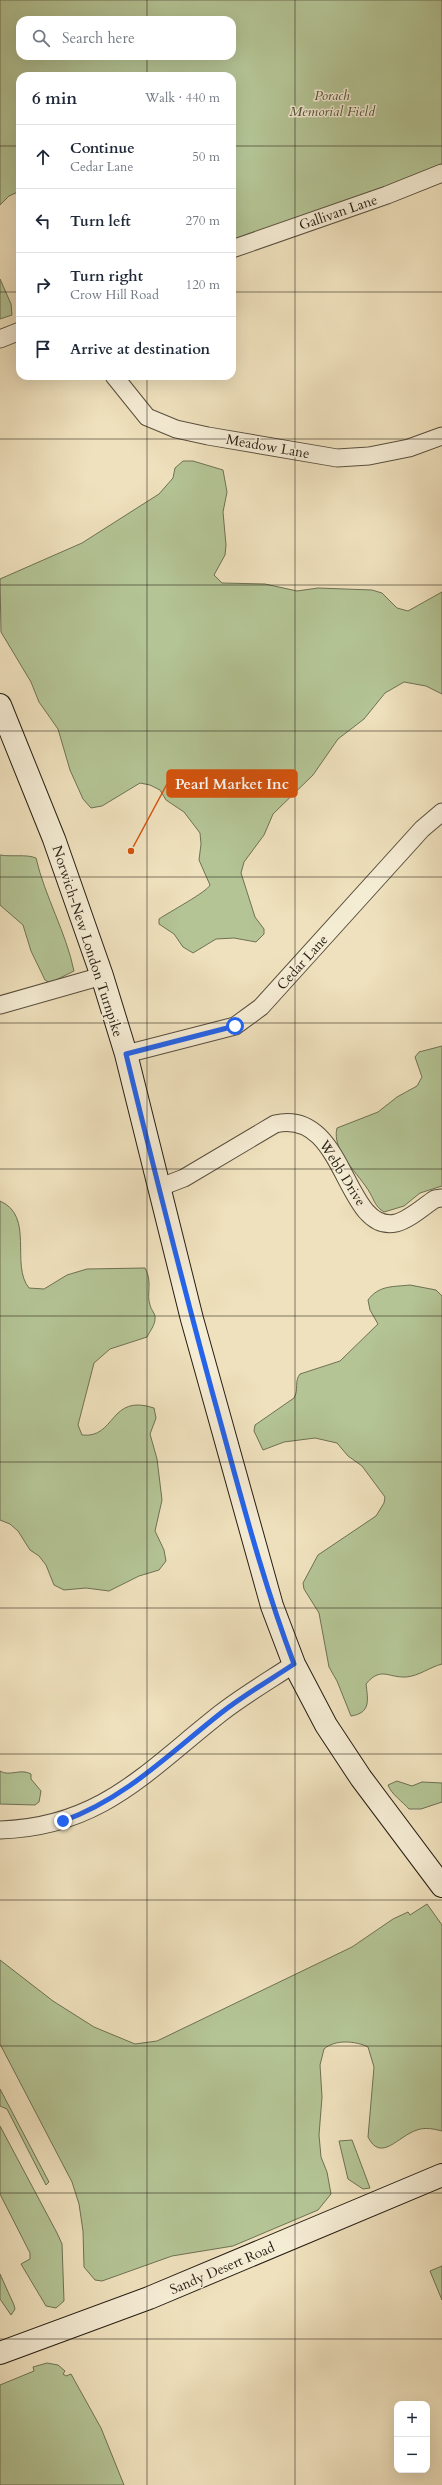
<!DOCTYPE html>
<html lang="en">
<head>
<meta charset="utf-8">
<style>
	body { margin:0; font-family:Cardo,serif; background:#f6f6f7; color:#1f2937 }
	.controls { position:absolute; right:12px; bottom:12px; display:grid; overflow:hidden; border-radius:8px; box-shadow:0 4px 16px #0002 }
	.controls button { width:36px; height:36px; display:grid; place-items:center; padding:0; border:0; border-bottom:1px solid #e0e1e3; background:#fff; color:#1f2937; font:20px sans-serif }
	.stop { position:absolute; width:12px; height:12px; margin:-9px; border:3px solid #2563eb; border-radius:50%; background:#fff }
	.stop.end { background:#2563eb; border-color:#fff; box-shadow:0 1px 4px #0008 }
	.list { margin:0; padding:0; list-style:none }
	h2 { display:flex; justify-content:space-between; align-items:center; height:52px; margin:0; padding:0 16px; font-size:17px }
	h2 small { font-size:13px; font-weight:400; color:#747a83 }
	.list li { display:grid; grid-template-columns:26px 1fr auto; gap:12px; align-items:center; box-sizing:border-box; height:64px; padding:0 16px; border-top:1px solid #e0e1e3 }
	.list b { display:block; font-size:15px; white-space:nowrap }
	.list p { margin:0; font-size:13px; white-space:nowrap; color:#747a83 }
	.list em { font-size:13px; font-style:normal; color:#747a83 }
	.icon { flex:none; width:22px; height:22px; fill:none; stroke:currentColor; stroke-width:2; stroke-linecap:round; stroke-linejoin:round }
	.map { position:relative; flex:none; width:442px; height:2485px; overflow:hidden }
	.search { position:absolute; background:#fff; box-shadow:0 4px 16px #0002; left:16px; top:16px; width:220px; height:44px; display:flex; align-items:center; gap:10px; box-sizing:border-box; padding:0 14px; border-radius:12px; color:#747a83; font-size:15px }
	.panel { position:absolute; background:#fff; box-shadow:0 4px 16px #0002; left:16px; top:72px; width:220px; height:308px; border-radius:12px }
	.map>svg:first-child { display:block }
	.green { fill:#b4c495; stroke:#6e7154; fill-rule:evenodd }
	.lines { fill:none; stroke-linecap:round; stroke-linejoin:round }
	.street-casing { stroke:#594f3e; stroke-width:19 }
	.secondary-casing { stroke:#271e13; stroke-width:24 }
	.street { stroke:#f5ecd4; stroke-width:17 }
	.secondary { stroke:#f5ecd4; stroke-width:22 }
	.route { stroke:#2563eb; stroke-width:5 }
	.grid { fill:none; stroke:#271e13; stroke-width:1; stroke-opacity:0.55 }
	.labels { text-anchor:middle; stroke-width:3; stroke-linejoin:round; paint-order:stroke }
	.park-label { font-size:14px; font-style:italic; fill:#51503a; stroke:#f5ecd4 }
	.street-label { font-size:14px; fill:#271e13; stroke:#f5ecd4 }
	.leader { fill:none; stroke:#d5530d; stroke-width:1.5 }
	.callout-dot { fill:#d5530d; stroke:#f5ecd4; stroke-width:1.5 }
	.callout { fill:#d5530d; stroke:#d5530d; stroke-width:1.5 }
	.callout-label { font-size:15px; text-anchor:middle; font-weight:bold; fill:#fff }
</style>
</head>
<body>
<div class="map">
<svg width="442" height="2485" viewBox="0 0 442 2485">
	<rect width="100%" height="100%" fill="#efe1bd"/>
	<filter id="stains"><feTurbulence type="fractalNoise" baseFrequency=".005" numOctaves="4"/><feColorMatrix values="0 0 0 0 .2 0 0 0 0 .09 0 0 0 0 .02 0 0 0 .5 -.17"/></filter>
	<radialGradient id="worn" r=".72"><stop offset=".6" stop-color="#630" stop-opacity="0"/><stop offset="1" stop-color="#630" stop-opacity=".3"/></radialGradient>
	<g class="green">
		<path d="M 0,0 L 442,0 L 442,167 L 232,243 L 232,76 L 20,76 L 20,191 L 9,196 L 0,205 ZM 20,20 L 232,20 L 232,56 L 20,56 Z"/>
		<path d="M 0,279 L 11,304 L 12,315 L 0,319 Z"/>
		<path d="M 183,461 L 193,461 L 223,470 L 227,492 L 223,512 L 226,545 L 225,555 L 214,575 L 222,583 L 265,584 L 297,591 L 318,588 L 372,590 L 382,593 L 397,608 L 408,611 L 442,592 L 442,694 L 426,686 L 404,682 L 385,693 L 364,719 L 338,739 L 313,775 L 273,814 L 264,835 L 244,862 L 241,873 L 255,917 L 264,929 L 264,934 L 256,942 L 234,938 L 216,939 L 193,953 L 183,947 L 174,934 L 159,924 L 159,919 C 169,912 207,892 210,885 L 199,860 L 201,844 L 200,833 L 184,812 L 166,800 L 160,790 L 150,785 L 140,783 L 102,806 L 91,808 L 83,799 L 70,770 L 58,729 L 39,702 L 31,682 L 1,632 L 0,579 L 82,543 L 159,494 L 173,478 L 175,468 Z"/>
		<path d="M 0,855 C 11,857 27,854 36,858 C 45,897 66,932 74,971 L 50,983 L 45,980 L 31,951 L 23,925 L 0,905 Z"/>
		<path d="M 442,1046 L 442,1186 L 420,1193 L 404,1206 L 384,1212 C 375,1206 375,1202 370,1193 C 360,1175 331,1151 337,1128 L 378,1112 L 397,1097 L 417,1086 L 422,1077 L 415,1057 L 419,1052 Z"/>
		<path d="M 0,1201 C 35,1216 10,1265 29,1288 L 44,1289 L 67,1275 L 87,1269 L 145,1268 C 153,1282 146,1294 150,1305 C 151,1310 156,1314 155,1319 C 155,1325 150,1331 147,1337 L 110,1349 L 94,1363 L 78,1425 L 82,1435 C 116,1439 109,1393 154,1408 L 156,1418 L 150,1434 L 157,1459 L 162,1500 L 155,1531 L 164,1550 L 166,1561 L 159,1570 L 139,1576 L 109,1591 L 86,1588 L 64,1590 L 54,1585 L 46,1565 L 39,1556 L 30,1550 L 18,1531 L 10,1524 L 0,1520 Z"/>
		<path d="M 410,1285 L 436,1290 L 442,1296 L 442,1664 C 430,1667 419,1676 406,1677 C 388,1678 381,1666 366,1684 C 368,1700 371,1713 351,1716 L 337,1681 L 329,1667 L 319,1613 L 304,1589 L 303,1583 L 318,1555 L 376,1516 L 384,1503 L 385,1497 L 362,1466 L 348,1456 L 337,1443 L 315,1438 L 284,1442 L 263,1450 L 254,1431 L 255,1425 L 294,1398 C 299,1390 294,1381 300,1374 L 340,1361 L 378,1324 L 370,1310 L 368,1300 C 379,1285 393,1287 410,1285 Z"/>
		<path d="M 0,1771 C 9,1777 21,1768 31,1774 L 31,1779 L 41,1791 L 39,1802 L 35,1805 L 0,1804 Z"/>
		<path d="M 397,1781 L 412,1786 L 422,1782 L 442,1783 L 442,1802 L 421,1809 L 409,1809 C 403,1802 391,1794 388,1785 Z"/>
		<path d="M 427,1904 L 442,1925 L 442,2131 C 434,2129 425,2127 417,2130 C 398,2136 381,2163 368,2137 L 374,2067 L 368,2047 C 356,2041 335,2039 324,2049 L 320,2065 L 322,2097 L 319,2135 L 321,2157 L 327,2172 L 331,2194 L 318,2210 L 233,2246 L 172,2256 L 102,2281 L 95,2280 L 84,2267 L 83,2231 L 79,2204 L 72,2182 L 0,2044 L 0,1960 L 53,2001 L 94,2027 L 135,2044 L 157,2041 L 352,1947 L 393,1919 L 408,1912 L 410,1915 Z"/>
		<path d="M 0,2089 L 49,2182 L 46,2185 L 7,2109 L 0,2106 Z"/>
		<path d="M 0,2126 L 57,2233 L 62,2244 L 64,2301 L 56,2308 L 46,2306 L 21,2264 L 30,2259 L 30,2253 L 0,2194 Z"/>
		<path d="M 352,2140 L 370,2188 L 363,2189 L 348,2179 L 339,2141 Z"/>
		<path d="M 442,2266 L 442,2300 L 430,2271 Z"/>
		<path d="M 0,2274 L 14,2305 L 15,2309 L 11,2315 L 0,2299 Z"/>
		<path d="M 47,2363 L 58,2365 L 65,2371 L 63,2374 L 66,2376 L 71,2374 L 101,2428 L 124,2485 L 0,2485 L 0,2385 L 34,2371 L 33,2367 Z"/>
	</g>
	<g class="lines">
		<g class="street-casing">
			<g id="street">
				<path d="M 232,249 L 387,195 L 442,173"/>
				<path d="M 0,339 L 20,331"/>
				<path d="M 114,376 L 147,417 L 176,429 L 208,436 L 337,458 L 369,456 L 409,448 L 442,436"/>
				<path d="M 0,1005 L 102,976"/>
				<path d="M 126,1054 L 235,1026 L 261,1007 L 422,829 L 442,812"/>
				<path d="M 158,1188 L 184,1178 L 275,1124 C 346,1107 344,1235 396,1223 C 409,1220 424,1206 435,1199 L 442,1198"/>
				<path d="M 0,1830 C 101,1827 147,1771 221,1713 C 244,1695 270,1680 294,1664"/>
			</g>
		</g>
		<g class="secondary-casing">
			<g id="secondary">
				<path d="M 0,705 L 54,839 L 102,976 L 126,1054 L 192,1319 L 272,1606 L 294,1664 L 326,1725 L 361,1778 L 442,1886"/>
				<path d="M 0,2353 L 149,2298 L 442,2175"/>
			</g>
		</g>
		<use href="#street" class="street"/>
		<use href="#secondary" class="secondary"/>
	</g>
	<g class="lines">
		<path class="route" d="M 63,1821 C 125,1799 170,1753 221,1713 C 244,1695 270,1680 294,1664 C 264,1585 243,1504 221,1424 C 187,1301 156,1178 126,1054 L 235,1026"/>
	</g>
	<path class="grid" d="M 147,0 L 147,20M 295,0 L 295,2485M 147,56 L 147,76M 0,146 L 20,146M 232,146 L 442,146M 0,292 L 20,292M 232,292 L 442,292M 147,376 L 147,2485M 0,439 L 442,439M 0,585 L 442,585M 0,731 L 442,731M 0,877 L 442,877M 0,1023 L 442,1023M 0,1169 L 442,1169M 0,1316 L 442,1316M 0,1462 L 442,1462M 0,1608 L 442,1608M 0,1754 L 442,1754M 0,1900 L 442,1900M 0,2046 L 442,2046M 0,2193 L 442,2193M 0,2339 L 442,2339"/>
	<g class="labels">
		<g class="park-label">
			<text x="332" y="100">Porach<tspan x="332" dy="16">Memorial Field</tspan></text>
		</g>
		<g class="street-label">
			<text transform="translate(338 212) rotate(-19)" y="5">Gallivan Lane</text>
			<text transform="translate(268 446) rotate(10)" y="5">Meadow Lane</text>
			<text transform="translate(88 941) rotate(72)" y="5">Norwich-New London Turnpike</text>
			<text transform="translate(302 962) rotate(-48)" y="5">Cedar Lane</text>
			<text transform="translate(343 1173) rotate(58)" y="5">Webb Drive</text>
			<text transform="translate(222 2268) rotate(-23)" y="5">Sandy Desert Road</text>
		</g>
	</g>
	<path class="leader" d="M131 851L167 784"/>
	<circle class="callout-dot" cx="131" cy="851" r="4"/>
	<rect class="callout" x="167" y="770" width="130" height="27" rx="4"/>
	<g class="callout-label">
		<text x="232" y="789">Pearl Market Inc</text>
	</g>
	<rect width="100%" height="100%" filter="url(#stains)"/>
	<rect width="100%" height="100%" fill="url(#worn)"/>
</svg>
<div class="controls">
<button>+</button>
<button>−</button>
</div>
<div class="stop" style="left:235px;top:1026px"></div>
<div class="stop end" style="left:63px;top:1821px"></div>
<div class="search"><svg class="icon" aria-label="search" viewBox="0 0 24 24"><circle cx="10" cy="10" r="6"/><path d="M15 15l6 6"/></svg>Search here</div>
<section class="panel">
<h2>6 min<small>Walk · 440 m</small></h2>
<ul class="list">
<li><svg class="icon" aria-label="ahead" viewBox="0 0 24 24"><path d="M12 20V5M6 11l6-6 6 6"/></svg><div><b>Continue</b><p>Cedar Lane</p></div><em>50 m</em></li>
<li><svg class="icon" aria-label="left" viewBox="0 0 24 24"><path d="M17 20v-9H6M10 6l-5 5 5 5"/></svg><div><b>Turn left</b></div><em>270 m</em></li>
<li><svg class="icon" aria-label="right" viewBox="0 0 24 24"><path d="M7 20v-9h11M14 6l5 5-5 5"/></svg><div><b>Turn right</b><p>Crow Hill Road</p></div><em>120 m</em></li>
<li><svg class="icon" aria-label="arrive" viewBox="0 0 24 24"><path d="M6 21V4h12l-3 4 3 4H6"/></svg><div><b>Arrive at destination</b></div></li>
</ul>
</section>
</div>
</body>
</html>
